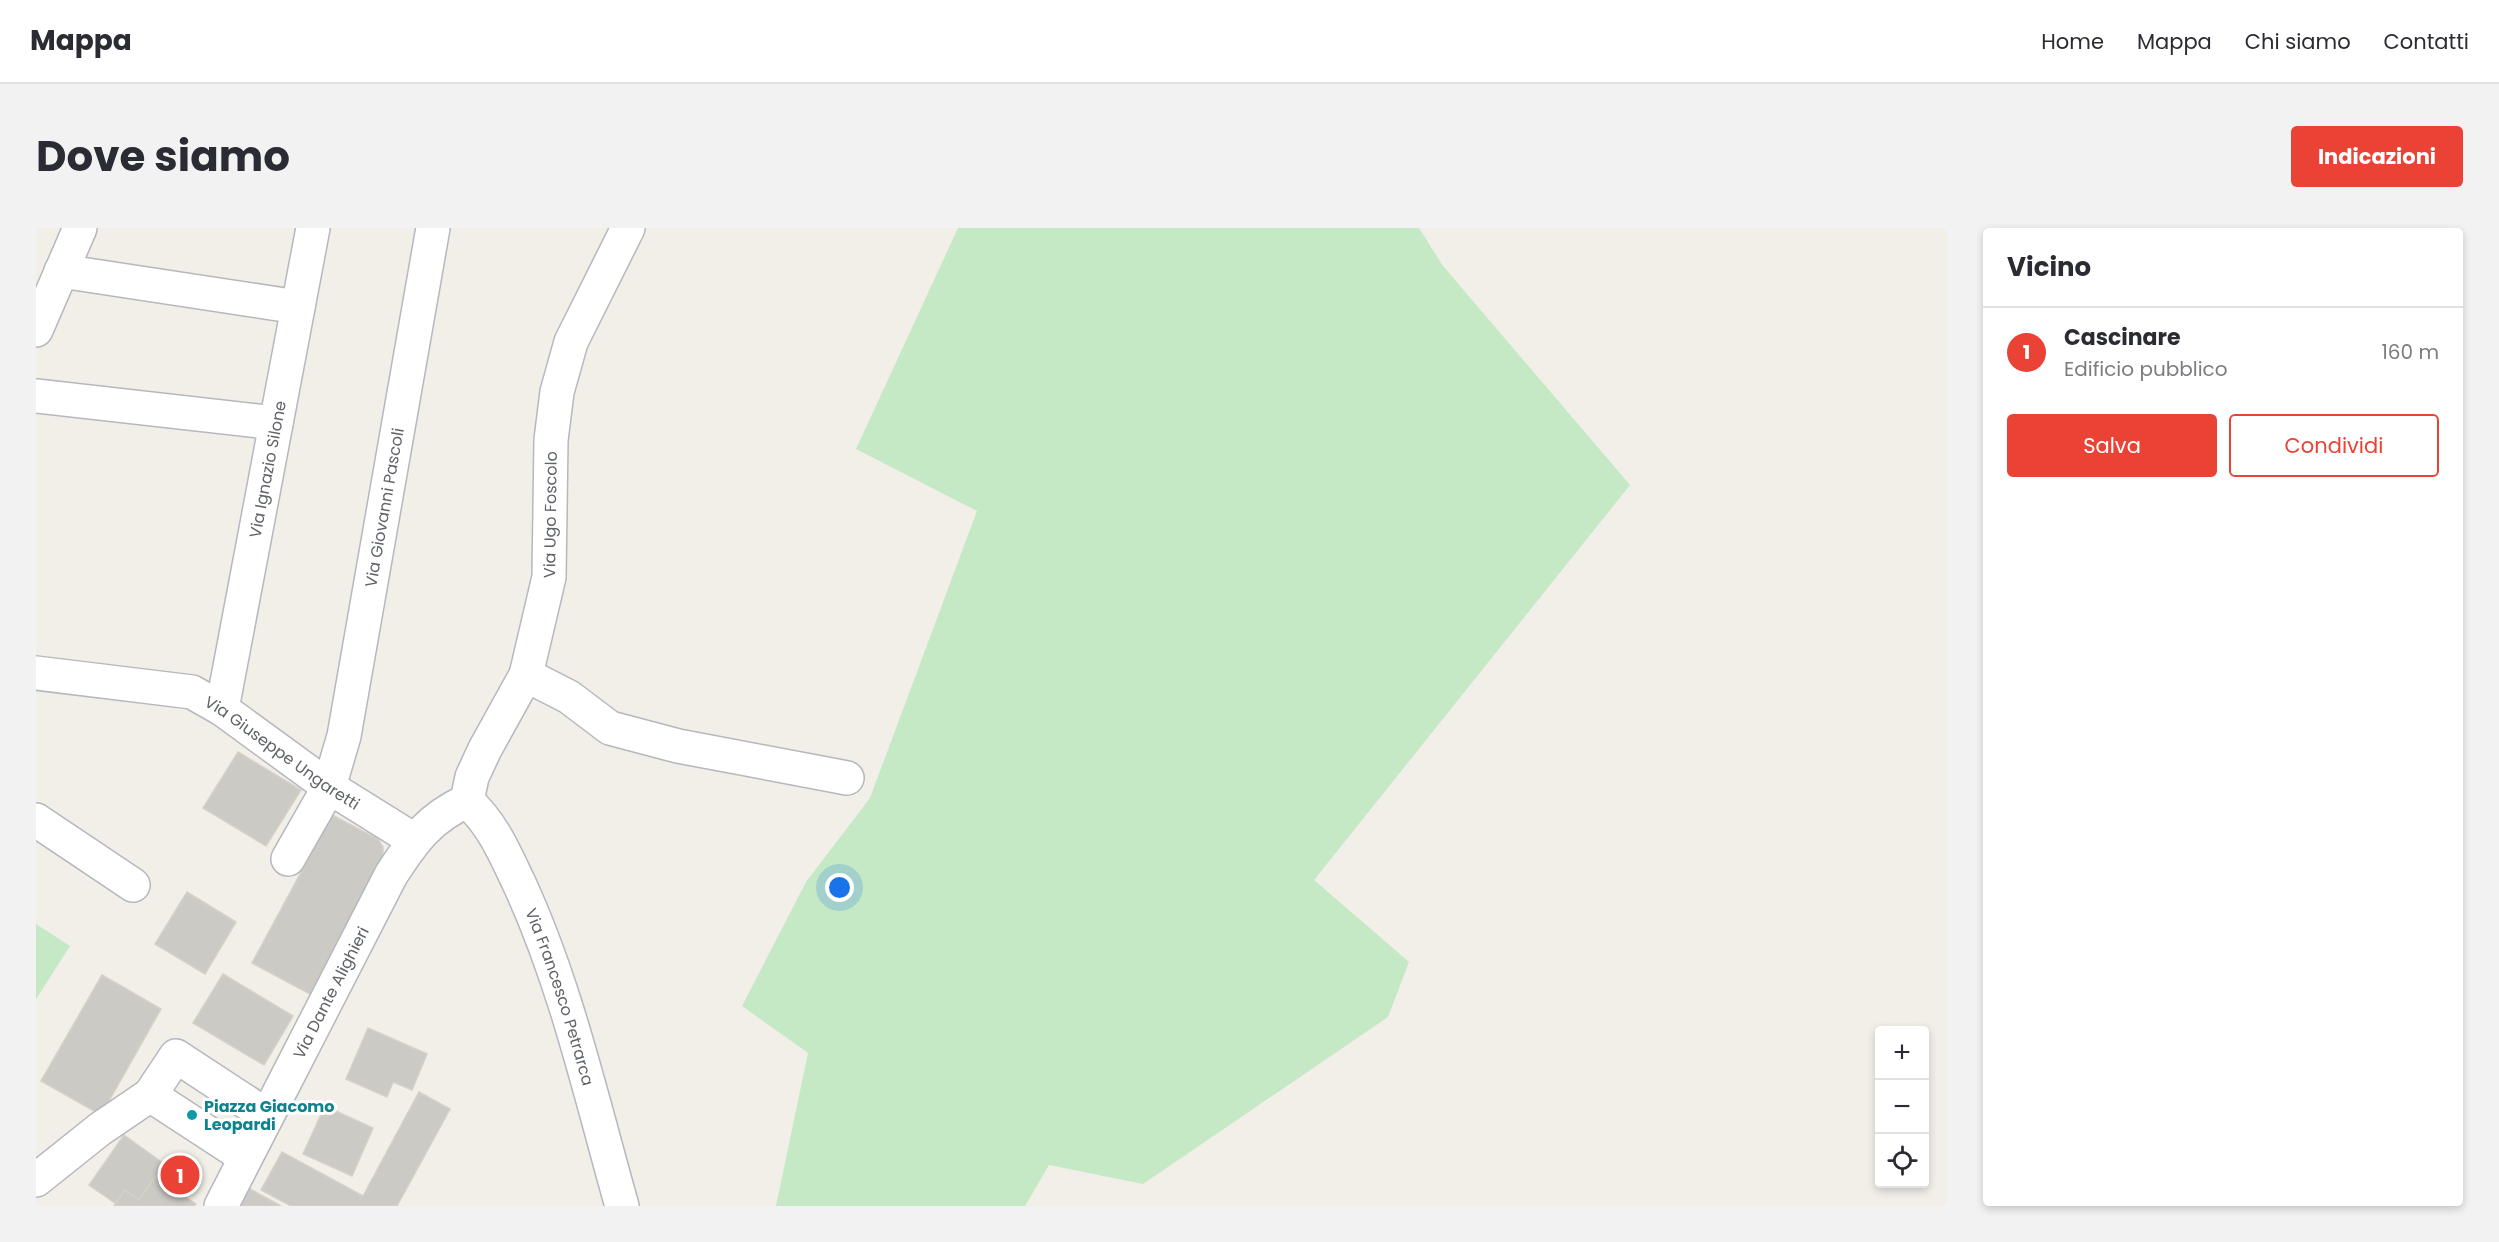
<!DOCTYPE html>
<html lang="it">
<head>
<meta charset="utf-8">
<style>
	body { margin:0; font-family:Poppins,sans-serif; background:#f2f2f3; color:#2b2b33 }
	.controls { position:absolute; right:18px; bottom:18px; display:grid; overflow:hidden; border-radius:6px; box-shadow:0 3px 9px #0003 }
	.controls button { width:54px; height:54px; display:grid; place-items:center; padding:0; border:0; border-bottom:2px solid #e1e1e2; background:#fff; color:#2b2b33; font:30px sans-serif }
	.you { position:absolute; left:804px; top:660px; width:21px; height:21px; margin:-15px; border:4px solid #fff; border-radius:50%; background:#1a73e8; box-shadow:0 0 0 9px #1a73e833 }
	.badge { display:grid; place-items:center; width:39px; height:39px; border-radius:50%; background:#ea4335; color:#fff; font-size:20px; font-weight:700 }
	.pin { position:absolute; translate:-50% -50%; border:3px solid #fff; box-shadow:0 2px 6px #0006 }
	.list { margin:0; padding:0; list-style:none }
	h2 { display:flex; justify-content:space-between; align-items:center; height:78px; margin:0; padding:0 24px; font-size:26px }
	h2 small { font-size:20px; font-weight:400; color:#7c7c81 }
	.list li { display:grid; grid-template-columns:39px 1fr auto; gap:18px; align-items:center; box-sizing:border-box; height:90px; padding:0 24px; border-top:2px solid #e1e1e2 }
	.list b { display:block; font-size:22px; white-space:nowrap }
	.list p { margin:0; font-size:20px; white-space:nowrap; color:#7c7c81 }
	.list em { font-size:20px; font-style:normal; color:#7c7c81 }
	.actions { display:flex; gap:12px; padding:18px 24px }
	.actions a { flex:1; padding:14px 0; border:2px solid #ea4335; border-radius:6px; text-align:center; font-size:21px; color:#ea4335 }
	.actions .main { background:#ea4335; color:#fff }
	.icon { flex:none; width:33px; height:33px; fill:none; stroke:currentColor; stroke-width:2; stroke-linecap:round; stroke-linejoin:round }
	.map { position:relative; flex:none; width:1911px; height:978px; overflow:hidden; border-radius:6px }
	header { display:flex; align-items:center; gap:36px; box-sizing:border-box; height:84px; padding:0 30px; background:#fff; border-bottom:2px solid #e1e1e2 }
	header strong { font-size:28px }
	nav { display:flex; gap:33px; margin-inline-start:auto; font-size:21px }
	.intro { display:flex; align-items:center; justify-content:space-between; box-sizing:border-box; height:144px; padding:0 36px }
	h1 { margin:0; font-size:42px }
	.button { padding:15px 27px; border-radius:6px; background:#ea4335; color:#fff; font-size:21px; font-weight:700 }
	main { display:flex; gap:36px; padding:0 36px }
	aside { flex:1; background:#fff; border-radius:6px; box-shadow:0 3px 9px #0003 }
	.map>svg:first-child { display:block }
	.green { fill:#c5e8c5 }
	.building { fill:#cccac5; stroke:#d6d1c6; stroke-width:1.5 }
	.lines { fill:none; stroke-linecap:round; stroke-linejoin:round }
	.minor-casing { stroke:#b5b8bc; stroke-width:36 }
	.minor { stroke:#fff; stroke-width:33 }
	.culture-dot { fill:#0f9aa8; stroke:#fff; stroke-width:2 }
	.labels { text-anchor:middle; stroke-width:6; stroke-linejoin:round; paint-order:stroke }
	.street-label { font-size:16px; fill:#5f6368; stroke:#fff }
	.culture-label { font-size:16px; font-weight:bold; fill:#0d838f; stroke:#fff; text-anchor:start }
</style>
</head>
<body>
<header>
<strong>Mappa</strong>
<nav><a>Home</a><a>Mappa</a><a>Chi siamo</a><a>Contatti</a></nav>
</header>
<div class="intro"><h1>Dove siamo</h1><a class="button">Indicazioni</a></div>
<main>
<div class="map">
<svg width="1911" height="978" viewBox="0 0 1911 978">
	<rect width="100%" height="100%" fill="#f1efe8"/>
	<g class="green">
		<path d="M 922,0 L 1383,0 L 1407,38 L 1594,257 L 1278,652 L 1373,734 L 1352,789 L 1107,956 L 1013,937 L 989,978 L 740,978 L 772,825 L 706,778 L 770,654 L 834,570 L 941,283 L 820,221 Z"/>
		<path d="M 0,696 L 34,718 L 0,771 Z"/>
	</g>
	<g class="building">
		<path d="M 202,524 L 265,562 L 230,618 L 167,580 Z"/>
		<path d="M 296,587 L 342,611 L 347,619 L 347,632 L 274,766 L 216,735 Z"/>
		<path d="M 151,664 L 200,694 L 169,746 L 119,716 Z"/>
		<path d="M 187,746 L 257,788 L 228,837 L 157,795 Z"/>
		<path d="M 66,747 L 125,781 L 65,887 L 5,853 Z"/>
		<path d="M 332,800 L 391,826 L 376,862 L 357,854 L 351,869 L 310,851 Z"/>
		<path d="M 383,864 L 414,881 L 361,978 L 255,978 L 225,962 L 246,924 L 327,968 Z"/>
		<path d="M 289,878 L 337,900 L 316,948 L 267,926 Z"/>
		<path d="M 88,907 L 156,956 L 148,968 L 119,949 L 103,972 L 89,962 L 79,975 L 53,957 Z"/>
		<path d="M 119,949 L 160,976 L 158,978 L 78,978 L 89,962 L 103,972 Z"/>
		<path d="M 207,957 L 245,978 L 194,978 Z"/>
	</g>
	<g class="lines">
		<g class="minor-casing">
			<g id="minor">
				<path d="M 25,43 L 262,79"/>
				<path d="M 0,102 L 44,0"/>
				<path d="M 0,168 L 240,195"/>
				<path id="s1" d="M 0,445 L 156,464 L 186,481 L 293,559 L 378,612"/>
				<path d="M 490,447 L 533,469 L 574,500 L 642,518 L 811,550"/>
				<path id="s2" d="M 186,481 L 277,0"/>
				<path id="s3" d="M 431,573 L 436,549 L 449,521 L 490,447 L 513,349 L 515,212 L 521,164 L 535,114 L 592,0"/>
				<path id="s4" d="M 431,573 C 456,595 468,624 482,653 C 530,756 555,869 586,978"/>
				<path d="M 0,592 L 97,657"/>
				<path id="s5" d="M 252,631 L 293,559 L 308,508 L 397,0"/>
				<path d="M 114,867 L 140,828 L 230,887"/>
				<path d="M 0,952 L 64,901 L 114,867 L 209,929"/>
				<path id="s6" d="M 185,978 L 355,647 C 377,613 393,590 431,573"/>
			</g>
		</g>
		<use href="#minor" class="minor"/>
	</g>
	<circle class="culture-dot" cx="156" cy="887" r="6"/>
	<g class="labels">
		<g class="street-label">
			<text dy="6" stroke="none"><textPath href="#s2" startOffset="244">Via Ignazio Silone</textPath></text>
			<text dy="6" stroke="none"><textPath href="#s5" startOffset="368">Via Giovanni Pascoli</textPath></text>
			<text dy="6" stroke="none"><textPath href="#s3" startOffset="303">Via Ugo Foscolo</textPath></text>
			<text dy="6" stroke="none"><textPath href="#s1" startOffset="266">Via Giuseppe Ungaretti</textPath></text>
			<text dy="6" stroke="none"><textPath href="#s6" startOffset="240">Via Dante Alighieri</textPath></text>
			<text dy="6" stroke="none"><textPath href="#s4" startOffset="219">Via Francesco Petrarca</textPath></text>
		</g>
		<g class="culture-label">
			<text x="168" y="884">Piazza Giacomo<tspan x="168" dy="18">Leopardi</tspan></text>
		</g>
	</g>
</svg>
<div class="controls">
<button>+</button>
<button>−</button>
<button><svg class="icon" aria-label="locate" viewBox="0 0 24 24"><circle cx="12" cy="12" r="6"/><path d="M12 2v4M12 18v4M2 12h4M18 12h4"/></svg></button>
</div>
<div class="you"></div>
<div class="pin badge" style="left:144px;top:947px">1</div>
</div>
<aside>
<h2>Vicino<small></small></h2>
<ul class="list">
<li><span class="badge">1</span><div><b>Cascinare</b><p>Edificio pubblico</p></div><em>160 m</em></li>
</ul>
<div class="actions"><a class="main">Salva</a><a>Condividi</a></div>
</aside>
</main>
</body>
</html>
